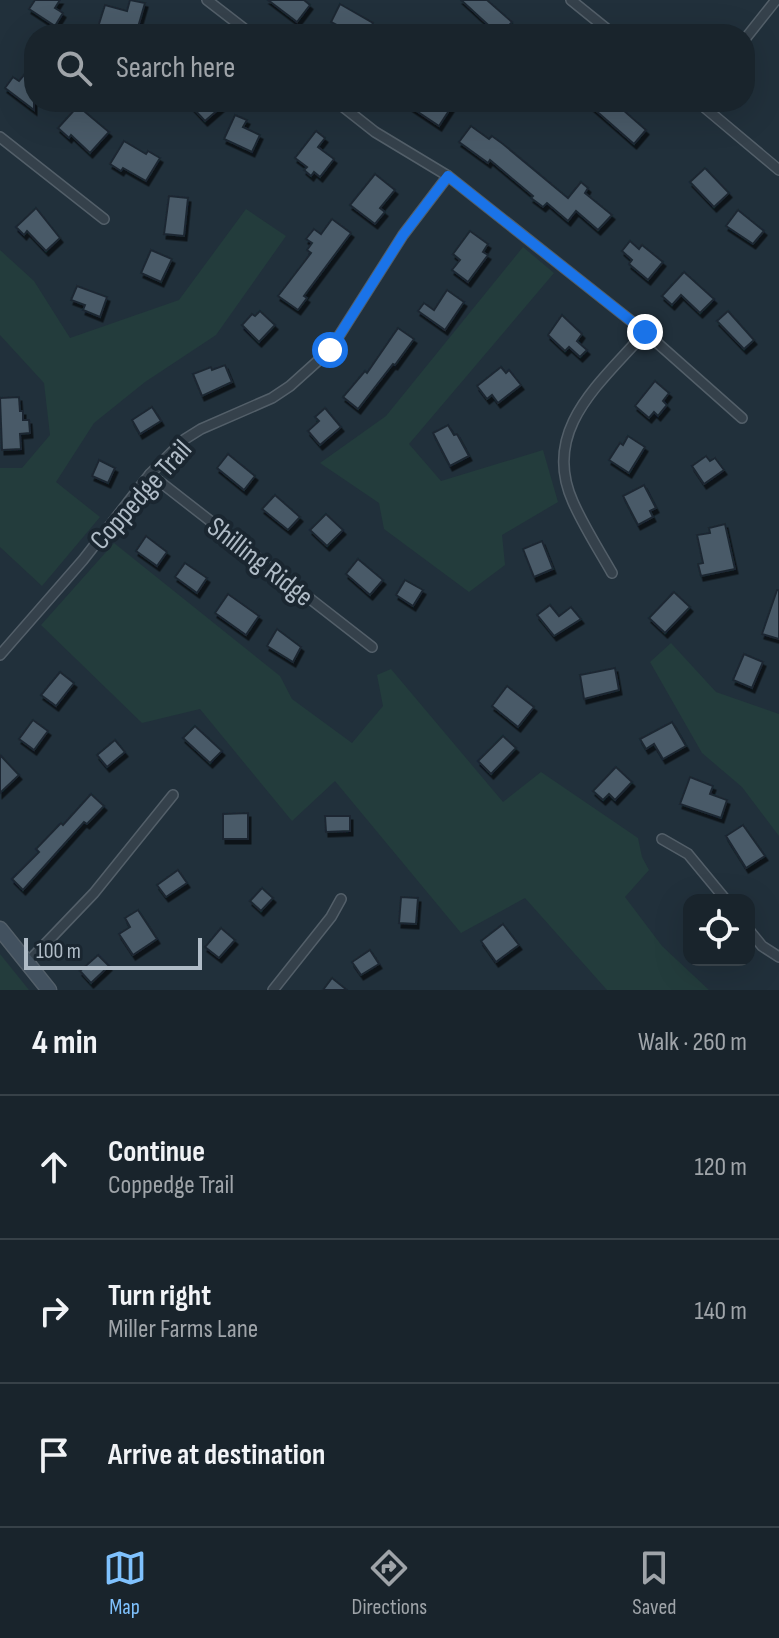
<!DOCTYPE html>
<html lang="en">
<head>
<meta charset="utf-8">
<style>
	body { margin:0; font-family:"Sofia Sans Condensed",sans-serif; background:#222c34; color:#f1f3f6 }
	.controls { position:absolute; right:24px; bottom:24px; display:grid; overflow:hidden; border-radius:16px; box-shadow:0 8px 32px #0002 }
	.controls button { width:72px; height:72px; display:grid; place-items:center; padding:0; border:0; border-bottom:2px solid #374148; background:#19242c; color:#f1f3f6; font:40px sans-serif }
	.scale { position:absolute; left:24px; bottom:20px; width:178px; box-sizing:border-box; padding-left:8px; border:4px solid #b0bcc7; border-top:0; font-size:22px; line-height:28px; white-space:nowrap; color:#b0bcc7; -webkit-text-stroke:6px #1a2630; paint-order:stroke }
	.stop { position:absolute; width:24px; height:24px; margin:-18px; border:6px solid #1a73e8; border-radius:50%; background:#fff }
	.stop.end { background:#1a73e8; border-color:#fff; box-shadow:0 2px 8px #0008 }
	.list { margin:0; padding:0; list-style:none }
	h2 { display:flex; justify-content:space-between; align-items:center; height:104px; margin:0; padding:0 32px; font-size:34px }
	h2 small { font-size:26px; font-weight:400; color:#9fa4a9 }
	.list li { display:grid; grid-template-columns:52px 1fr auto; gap:24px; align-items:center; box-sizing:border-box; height:144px; padding:0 32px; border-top:2px solid #374148 }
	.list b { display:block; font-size:30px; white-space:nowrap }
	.list p { margin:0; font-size:26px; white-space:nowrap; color:#9fa4a9 }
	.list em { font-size:26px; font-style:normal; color:#9fa4a9 }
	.icon { flex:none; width:44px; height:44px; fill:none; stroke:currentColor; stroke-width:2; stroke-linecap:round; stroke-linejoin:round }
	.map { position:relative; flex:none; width:779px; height:990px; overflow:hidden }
	.search { position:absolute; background:#19242c; box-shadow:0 8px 32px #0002; left:24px; right:24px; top:24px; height:88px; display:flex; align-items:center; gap:20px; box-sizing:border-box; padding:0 28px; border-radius:32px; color:#9fa4a9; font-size:30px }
	.sheet { height:536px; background:#19242c }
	nav { display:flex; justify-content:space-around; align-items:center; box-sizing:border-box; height:112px; border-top:2px solid #374148; background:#19242c; font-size:22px; color:#9fa4a9 }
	nav a { display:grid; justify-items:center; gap:4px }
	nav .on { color:#7fc1fd }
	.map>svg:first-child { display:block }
	.green { fill:#233c3c }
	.building { fill:#495a67; stroke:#1c2832; stroke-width:2; filter:url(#shadow) }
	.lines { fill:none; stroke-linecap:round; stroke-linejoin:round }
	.street-casing { stroke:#535f69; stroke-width:12 }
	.secondary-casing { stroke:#535f69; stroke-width:17 }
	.street { stroke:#35414b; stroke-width:9 }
	.secondary { stroke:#42515f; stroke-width:14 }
	.route { stroke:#1a73e8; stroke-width:10 }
	.labels { text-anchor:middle; stroke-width:8; stroke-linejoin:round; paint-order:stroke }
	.street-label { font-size:28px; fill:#b0bcc7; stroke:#1a2630 }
</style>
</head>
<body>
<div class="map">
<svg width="779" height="990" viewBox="0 0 779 990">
	<defs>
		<filter id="shadow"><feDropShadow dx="2.5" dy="4.5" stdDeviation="0" flood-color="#0009"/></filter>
	</defs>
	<rect width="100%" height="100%" fill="#21303b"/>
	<g class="green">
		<path d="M 246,209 L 286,236 L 216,335 L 145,382 L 94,423 L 56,482 L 100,517 L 42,586 L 0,547 L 0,468 L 22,468 L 50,435 L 44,383 L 0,335 L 0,250 L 34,281 L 70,338 L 179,300 Z"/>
		<path d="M 523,247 L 554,273 L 409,444 L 441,481 L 543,450 L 558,502 L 502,535 L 505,565 L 469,592 L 384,529 L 379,503 L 320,463 L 386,416 Z"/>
		<path d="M 114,543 L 280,676 L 292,699 L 352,743 L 383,706 L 377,675 L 391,669 L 503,802 L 541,772 L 638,838 L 642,857 L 649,870 L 625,897 L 662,946 L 709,990 L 607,990 L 525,898 L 461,933 L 335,781 L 292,821 L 200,709 L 142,723 L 41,625 Z"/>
		<path d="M 671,643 L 716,692 L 779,714 L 779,836 L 742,787 L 702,753 L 650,662 Z"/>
		<path d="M 0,954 L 29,990 L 0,990 Z"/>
	</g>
	<g class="building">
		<path d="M 35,0 L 60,0 L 55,8 L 63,13 L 55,26 L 29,9 Z"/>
		<path d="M 130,0 L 145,3 L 136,34 L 121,34 L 98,27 L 105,5 L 127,11 Z"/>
		<path d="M 268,0 L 304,0 L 310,5 L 297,22 Z"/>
		<path d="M 461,0 L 487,0 L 512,22 L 502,34 L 498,34 Z"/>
		<path d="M 340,4 L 373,23 L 367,34 L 353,34 L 331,22 Z"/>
		<path d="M 24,75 L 34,82 L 34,110 L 5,88 L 13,77 L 19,81 Z"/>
		<path d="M 198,102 L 227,102 L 205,121 L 192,107 Z"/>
		<path d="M 403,102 L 446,102 L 452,106 L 439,126 Z"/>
		<path d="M 586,102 L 614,102 L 646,130 L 634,144 Z"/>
		<path d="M 78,106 L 109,132 L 90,153 L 71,135 L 69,138 L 58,128 Z"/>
		<path d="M 235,115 L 247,120 L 243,127 L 260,135 L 252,152 L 224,139 Z"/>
		<path d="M 471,126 L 489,139 L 492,136 L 503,144 L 568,198 L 581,182 L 588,188 L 585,193 L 612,215 L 598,230 L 576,211 L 568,221 L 547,203 L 543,207 L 531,198 L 533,196 L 490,160 L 488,163 L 459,142 Z"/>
		<path d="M 316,131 L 325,138 L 318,147 L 334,159 L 320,177 L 314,172 L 311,176 L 304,170 L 307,167 L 295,158 Z"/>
		<path d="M 124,141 L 146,154 L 148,151 L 160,158 L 146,181 L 123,168 L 121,171 L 110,164 Z"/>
		<path d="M 705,168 L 729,193 L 714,207 L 690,182 Z"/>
		<path d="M 375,174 L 395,190 L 380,208 L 385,212 L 375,224 L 350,205 Z"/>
		<path d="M 169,196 L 188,198 L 184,236 L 164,234 Z"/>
		<path d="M 36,208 L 60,238 L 46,251 L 27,231 L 24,235 L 16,227 Z"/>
		<path d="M 738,210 L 764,231 L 753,244 L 726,226 Z"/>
		<path d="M 332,219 L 351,233 L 304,296 L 307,298 L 298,310 L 278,296 L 311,253 L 307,250 L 312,243 L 306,239 L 314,229 L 321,234 Z"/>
		<path d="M 470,231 L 488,244 L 483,252 L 488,255 L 468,282 L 452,270 L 460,260 L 453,254 Z"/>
		<path d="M 630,241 L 639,249 L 642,245 L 663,262 L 648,280 L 629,264 L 632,260 L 622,251 Z"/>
		<path d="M 151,250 L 172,259 L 161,282 L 141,273 Z"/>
		<path d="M 684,272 L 714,299 L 700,313 L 681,295 L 672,305 L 662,296 Z"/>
		<path d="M 77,286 L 107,297 L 100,317 L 83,310 L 85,305 L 71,300 Z"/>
		<path d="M 447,290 L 464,302 L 445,330 L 418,311 L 424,303 L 434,310 Z"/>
		<path d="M 260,311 L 275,325 L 259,342 L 242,325 L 252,314 L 255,316 Z"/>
		<path d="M 728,311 L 754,340 L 744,349 L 717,321 Z"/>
		<path d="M 562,315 L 582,334 L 577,341 L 587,350 L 580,357 L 569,347 L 565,351 L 548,335 Z"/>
		<path d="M 398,328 L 414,339 L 395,365 L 393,364 L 358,409 L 343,397 L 365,371 L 367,373 Z"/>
		<path d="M 225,365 L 232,382 L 202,396 L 193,374 L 211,367 L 212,370 Z"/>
		<path d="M 501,367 L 506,373 L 509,370 L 521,385 L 498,403 L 492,395 L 487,399 L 477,386 Z"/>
		<path d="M 655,381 L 669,393 L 663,401 L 667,405 L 658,416 L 654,412 L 649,418 L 635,406 Z"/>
		<path d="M 19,397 L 20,411 L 23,411 L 23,420 L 29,420 L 30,433 L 20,434 L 21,449 L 2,450 L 0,398 Z"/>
		<path d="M 152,407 L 161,421 L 140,434 L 132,420 Z"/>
		<path d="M 325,408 L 341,427 L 320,445 L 308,431 L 319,421 L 315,417 Z"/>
		<path d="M 448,425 L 454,435 L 457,434 L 469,456 L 450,466 L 433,433 Z"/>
		<path d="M 628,436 L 645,447 L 629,473 L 609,460 L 620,443 L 623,445 Z"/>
		<path d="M 228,454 L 255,476 L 244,490 L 217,468 Z"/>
		<path d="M 706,456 L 710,461 L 715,458 L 724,470 L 704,484 L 692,466 Z"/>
		<path d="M 99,460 L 115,468 L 108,483 L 92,476 Z"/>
		<path d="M 644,485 L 656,508 L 650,511 L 653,517 L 638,525 L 623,496 Z"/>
		<path d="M 275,495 L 300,517 L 288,530 L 262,509 Z"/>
		<path d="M 326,514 L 343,530 L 327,546 L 310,530 Z"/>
		<path d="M 725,524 L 735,569 L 701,576 L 698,564 L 703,563 L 697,535 L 710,533 L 709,528 Z"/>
		<path d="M 146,536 L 167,552 L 157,566 L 136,551 Z"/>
		<path d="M 542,541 L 553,569 L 534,577 L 523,549 Z"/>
		<path d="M 358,559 L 383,580 L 370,595 L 346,574 Z"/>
		<path d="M 185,563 L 207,578 L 197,593 L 175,577 Z"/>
		<path d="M 405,580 L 423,590 L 413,606 L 396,595 Z"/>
		<path d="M 777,590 L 779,590 L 779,639 L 762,634 Z"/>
		<path d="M 674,592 L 690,607 L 665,633 L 649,618 Z"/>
		<path d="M 228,594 L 259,616 L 246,635 L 215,613 Z"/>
		<path d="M 550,605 L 559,616 L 571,607 L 581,619 L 554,636 L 537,615 Z"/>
		<path d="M 277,629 L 301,647 L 293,662 L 267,646 Z"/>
		<path d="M 744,654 L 763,662 L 752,688 L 733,680 Z"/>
		<path d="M 615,668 L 619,690 L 584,699 L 580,675 Z"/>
		<path d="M 60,672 L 74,683 L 56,706 L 41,695 Z"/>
		<path d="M 507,686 L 534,707 L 518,727 L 492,706 Z"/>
		<path d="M 33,720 L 48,731 L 34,750 L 19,739 Z"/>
		<path d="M 672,722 L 686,746 L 663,759 L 654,744 L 646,749 L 640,739 Z"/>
		<path d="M 195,726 L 222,751 L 210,763 L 183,738 Z"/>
		<path d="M 503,736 L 516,748 L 491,774 L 478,761 Z"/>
		<path d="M 115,740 L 125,752 L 107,767 L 97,755 Z"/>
		<path d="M 0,755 L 19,775 L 0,793 Z"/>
		<path d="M 616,767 L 632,782 L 615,800 L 609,794 L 603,800 L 593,791 Z"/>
		<path d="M 690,777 L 713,786 L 710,794 L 727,800 L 721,818 L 680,804 Z"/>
		<path d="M 91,794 L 104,806 L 87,824 L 84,822 L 23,890 L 12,879 L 39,852 L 36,849 L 61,823 L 63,825 Z"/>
		<path d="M 248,813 L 248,839 L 223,839 L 223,814 Z"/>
		<path d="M 325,816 L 350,816 L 350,831 L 326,832 Z"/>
		<path d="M 743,825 L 765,856 L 746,868 L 726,836 Z"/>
		<path d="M 178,870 L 187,883 L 166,897 L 157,885 Z"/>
		<path d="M 262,888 L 273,898 L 261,911 L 250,901 Z"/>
		<path d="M 401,897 L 418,898 L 416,924 L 399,923 Z"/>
		<path d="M 138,910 L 157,939 L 133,955 L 119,934 L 130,927 L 125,918 Z"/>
		<path d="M 503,924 L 519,945 L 496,962 L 481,941 Z"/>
		<path d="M 221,928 L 235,940 L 219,958 L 205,947 Z"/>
		<path d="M 370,950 L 379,964 L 361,975 L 352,962 Z"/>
		<path d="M 98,955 L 109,966 L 91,983 L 80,971 Z"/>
		<path d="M 332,978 L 347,990 L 323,990 Z"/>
	</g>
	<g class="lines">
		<g class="street-casing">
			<g id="street">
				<path d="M 207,0 L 251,34"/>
				<path d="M 571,0 L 613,34"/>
				<path d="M 745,39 L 776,0"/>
				<path d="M 337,102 L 375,132 L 448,176 L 645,332 L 742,418"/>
				<path d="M 698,102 L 779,170"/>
				<path d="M 0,137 L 104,219"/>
				<path d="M 150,474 L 372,647"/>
				<path d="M 612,573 C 599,550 584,527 573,502 C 540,429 602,382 645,332"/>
				<path d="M 0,655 L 83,560 L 150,474 L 185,439 L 201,429 L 272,398 L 290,386 L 330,350 L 403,235 L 448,176"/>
				<path d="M 662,839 L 688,854 L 726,900"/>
				<path d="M 749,930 L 762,946 L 779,957"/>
				<path d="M 28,962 L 94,893 L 173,795"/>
				<path d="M 273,990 L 331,917 L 341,899"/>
			</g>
		</g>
		<g class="secondary-casing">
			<path id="secondary" d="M 0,929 L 49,990"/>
		</g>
		<use href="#street" class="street"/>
		<use href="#secondary" class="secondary"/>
	</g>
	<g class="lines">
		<path class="route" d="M 330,350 L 403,235 L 448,176 L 645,332"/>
	</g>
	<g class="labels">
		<g class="street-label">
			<text transform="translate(140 494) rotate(-48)" y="10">Coppedge Trail</text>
			<text transform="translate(261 561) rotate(38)" y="10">Shilling Ridge</text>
		</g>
	</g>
</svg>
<div class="controls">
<button><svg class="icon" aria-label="locate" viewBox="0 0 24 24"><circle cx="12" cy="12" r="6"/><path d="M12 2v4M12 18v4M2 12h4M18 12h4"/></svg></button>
</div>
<div class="scale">100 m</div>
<div class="stop" style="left:330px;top:350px"></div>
<div class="stop end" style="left:645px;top:332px"></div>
<div class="search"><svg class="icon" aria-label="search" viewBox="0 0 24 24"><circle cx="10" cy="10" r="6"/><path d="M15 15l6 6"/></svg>Search here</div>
</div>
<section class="sheet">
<h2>4 min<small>Walk · 260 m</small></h2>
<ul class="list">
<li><svg class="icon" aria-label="ahead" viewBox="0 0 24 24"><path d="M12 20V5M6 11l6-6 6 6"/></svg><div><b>Continue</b><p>Coppedge Trail</p></div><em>120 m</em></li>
<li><svg class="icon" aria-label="right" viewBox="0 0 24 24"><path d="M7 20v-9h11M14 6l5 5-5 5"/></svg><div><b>Turn right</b><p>Miller Farms Lane</p></div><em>140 m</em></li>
<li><svg class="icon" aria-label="arrive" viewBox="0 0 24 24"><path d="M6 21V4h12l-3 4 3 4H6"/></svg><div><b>Arrive at destination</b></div></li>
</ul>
</section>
<nav>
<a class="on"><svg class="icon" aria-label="map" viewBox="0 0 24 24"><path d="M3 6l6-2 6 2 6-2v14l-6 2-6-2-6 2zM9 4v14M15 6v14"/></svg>Map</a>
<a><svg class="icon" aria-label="directions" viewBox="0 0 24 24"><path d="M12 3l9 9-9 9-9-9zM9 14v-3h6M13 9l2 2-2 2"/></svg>Directions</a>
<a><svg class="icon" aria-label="saved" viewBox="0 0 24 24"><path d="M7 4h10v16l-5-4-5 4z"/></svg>Saved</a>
</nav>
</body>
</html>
